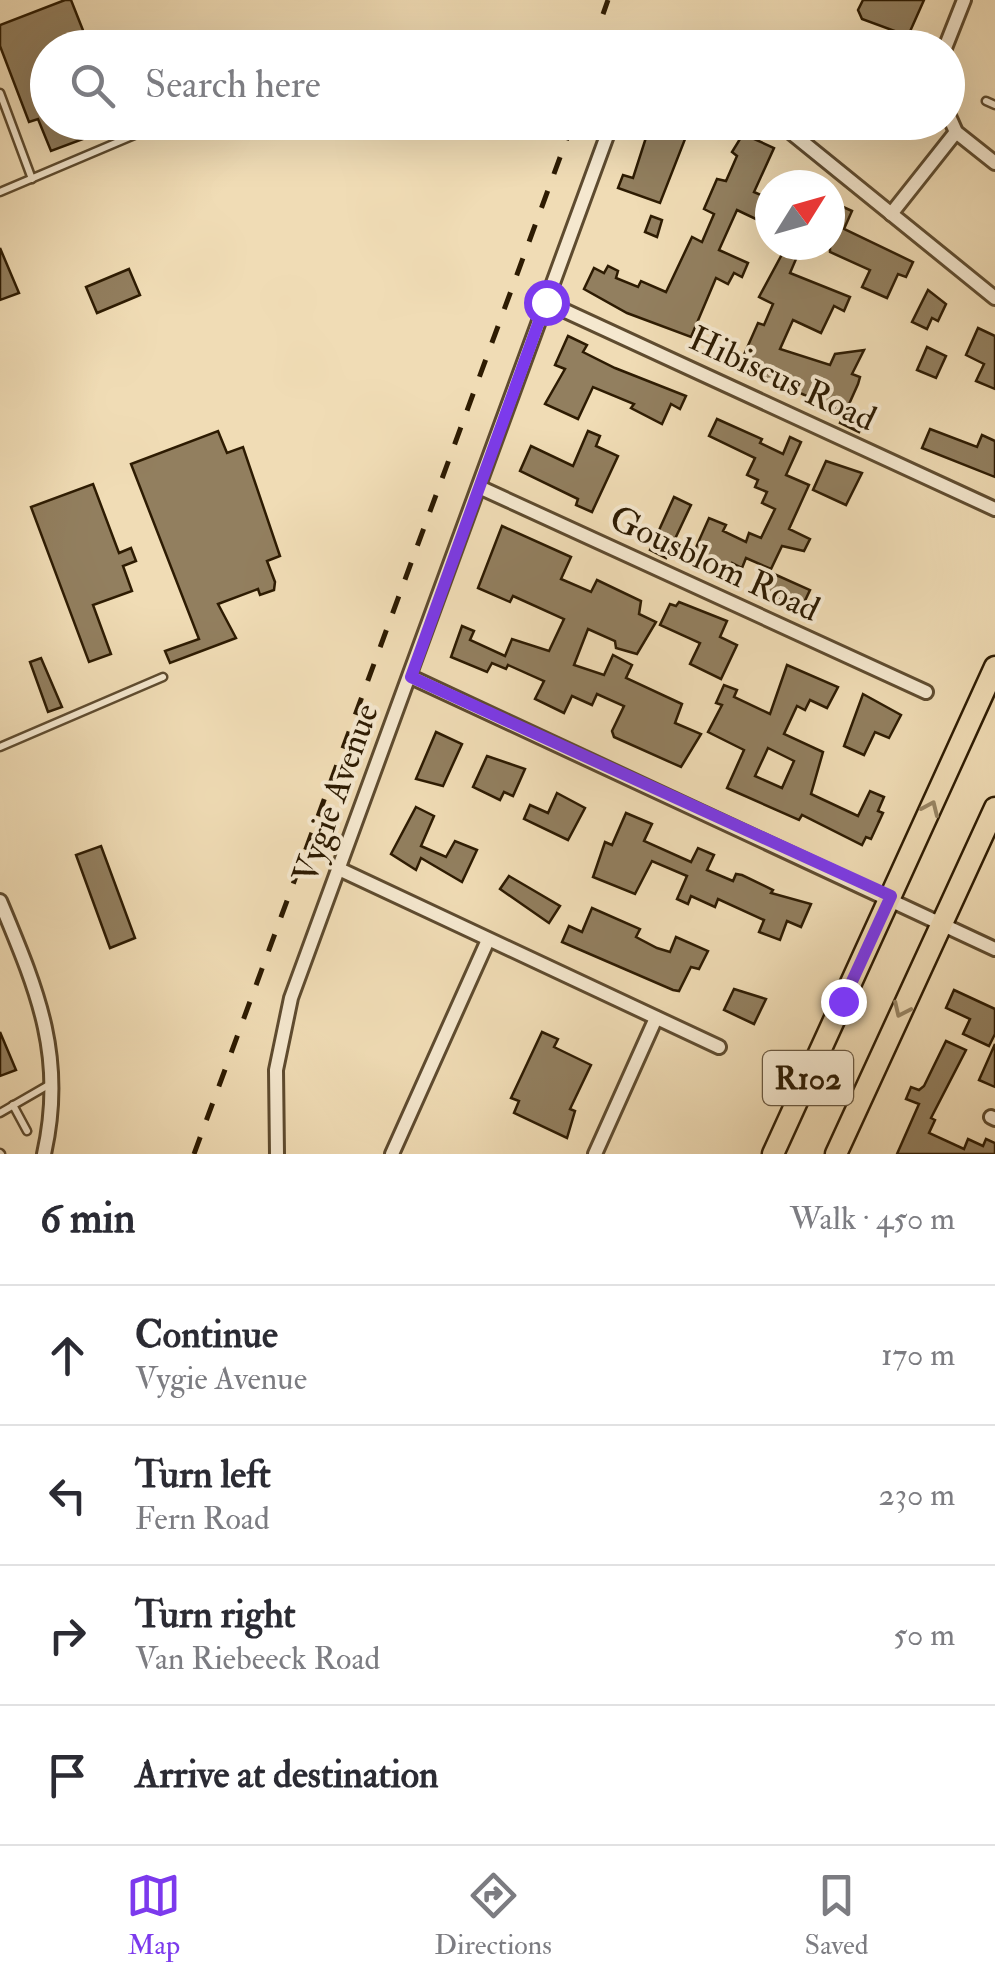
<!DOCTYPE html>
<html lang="en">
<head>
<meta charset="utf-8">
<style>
	body { margin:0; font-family:"IM FELL Double Pica",serif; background:#f7f7f7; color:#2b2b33 }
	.compass { position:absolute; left:755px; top:170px; width:90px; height:90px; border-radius:50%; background:#fff; box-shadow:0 10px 40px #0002; rotate:53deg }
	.stop { position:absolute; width:30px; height:30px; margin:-22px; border:8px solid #7c3aed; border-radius:50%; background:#fff }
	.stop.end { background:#7c3aed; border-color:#fff; box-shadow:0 2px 10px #0008 }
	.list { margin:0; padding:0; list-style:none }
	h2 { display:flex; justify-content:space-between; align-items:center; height:130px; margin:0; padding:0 40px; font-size:42px }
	h2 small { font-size:32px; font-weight:400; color:#7c7c81 }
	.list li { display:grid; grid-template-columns:65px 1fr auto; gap:30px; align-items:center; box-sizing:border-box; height:140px; padding:0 40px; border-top:2px solid #e1e1e2 }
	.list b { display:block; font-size:38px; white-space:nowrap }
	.list p { margin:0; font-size:32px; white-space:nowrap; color:#7c7c81 }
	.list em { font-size:32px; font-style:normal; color:#7c7c81 }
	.icon { flex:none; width:55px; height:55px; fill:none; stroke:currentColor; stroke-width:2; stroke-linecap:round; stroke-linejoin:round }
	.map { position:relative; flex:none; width:995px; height:1154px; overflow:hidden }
	.search { position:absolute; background:#fff; box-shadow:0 10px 40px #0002; left:30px; right:30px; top:30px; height:110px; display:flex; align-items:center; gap:25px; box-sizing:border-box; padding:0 35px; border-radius:55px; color:#7c7c81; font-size:38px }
	.sheet { height:690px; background:#fff }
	nav { display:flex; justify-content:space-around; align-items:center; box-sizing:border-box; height:140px; border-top:2px solid #e1e1e2; background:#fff; font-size:28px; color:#7c7c81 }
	nav a { display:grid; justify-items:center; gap:5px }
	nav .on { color:#7c3aed }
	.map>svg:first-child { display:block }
	.building { fill:#927f5f; stroke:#2d1b02; stroke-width:2.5; fill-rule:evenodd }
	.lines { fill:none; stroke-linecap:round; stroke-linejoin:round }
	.lane-casing { stroke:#5e4b2f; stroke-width:11 }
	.street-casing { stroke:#5e4b2f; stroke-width:18 }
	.primary-casing { stroke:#2d1b02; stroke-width:25 }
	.lane { stroke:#f5e8cf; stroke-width:6 }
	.street { stroke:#f5e8cf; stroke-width:12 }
	.primary { stroke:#f0dcb5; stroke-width:20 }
	.rail { stroke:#2d1b02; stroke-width:5; stroke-dasharray:18 18; stroke-linecap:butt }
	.oneway { stroke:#988564 }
	.route { stroke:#7c3aed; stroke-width:12 }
	.labels { text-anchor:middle; stroke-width:8; stroke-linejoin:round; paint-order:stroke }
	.shield { fill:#f5e8cf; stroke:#695840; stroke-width:2.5 }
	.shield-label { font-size:32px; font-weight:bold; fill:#2d1b02 }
	.street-label { font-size:35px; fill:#2d1b02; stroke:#f5e8cf }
</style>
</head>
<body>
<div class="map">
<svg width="995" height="1154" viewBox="0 0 995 1154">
	<rect width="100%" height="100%" fill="#f0dcb5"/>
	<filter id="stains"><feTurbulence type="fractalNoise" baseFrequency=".002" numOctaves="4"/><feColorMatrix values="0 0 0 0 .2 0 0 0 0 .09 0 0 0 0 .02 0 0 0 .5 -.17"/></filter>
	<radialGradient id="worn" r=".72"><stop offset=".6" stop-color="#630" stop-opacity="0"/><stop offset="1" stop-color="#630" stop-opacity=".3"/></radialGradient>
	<g class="building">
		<path d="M 65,0 L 71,0 L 90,48 L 48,48 L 48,122 L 123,124 L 51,151 L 38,119 L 29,122 L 0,46 L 0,25 Z"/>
		<path d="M 863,0 L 924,0 L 908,36 L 862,19 L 858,10 Z"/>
		<path d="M 651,122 L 671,122 L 669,127 L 687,134 L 660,203 L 618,188 L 623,175 L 633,178 Z"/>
		<path d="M 743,134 L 774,148 L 754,192 L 768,198 L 758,220 L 737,210 L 719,250 L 748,263 L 742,277 L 734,273 L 728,284 L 716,278 L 691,337 L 627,313 L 584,289 L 594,268 L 604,273 L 608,266 L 618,271 L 616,278 L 638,287 L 641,281 L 666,292 L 692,237 L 702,242 L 714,214 L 704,209 L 717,179 L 726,181 L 737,156 L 732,152 Z"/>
		<path d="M 830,201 L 852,211 L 844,229 L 913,262 L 906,277 L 898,274 L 887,298 L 862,287 L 870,270 L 830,252 Z"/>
		<path d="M 651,216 L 662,220 L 657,237 L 645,232 Z"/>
		<path d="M 787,245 L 802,245 L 790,273 L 850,297 L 844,311 L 834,306 L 821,333 L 793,320 L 780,349 L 830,365 L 835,354 L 864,350 L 852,374 L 860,377 L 858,384 L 845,413 L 739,366 L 758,323 L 764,325 L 773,304 L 759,297 Z"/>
		<path d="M 0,248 L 19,293 L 0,300 Z"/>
		<path d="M 129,269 L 140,295 L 97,313 L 86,287 Z"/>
		<path d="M 928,290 L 946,304 L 938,321 L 932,318 L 927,329 L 912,322 Z"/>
		<path d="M 978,328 L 995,336 L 995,389 L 976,381 L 984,364 L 966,355 Z"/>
		<path d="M 568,336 L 587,345 L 583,352 L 615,368 L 686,396 L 680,409 L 671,404 L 662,424 L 631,408 L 634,404 L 593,387 L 578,419 L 545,404 L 565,369 L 555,365 Z"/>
		<path d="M 927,347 L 946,356 L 936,378 L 917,370 Z"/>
		<path d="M 847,408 L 866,418 L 859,432 L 840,423 Z"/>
		<path d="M 717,419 L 762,439 L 760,443 L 783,454 L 790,437 L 801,442 L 786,475 L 809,485 L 789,529 L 810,539 L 804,551 L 782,546 L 771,569 L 746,558 L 742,568 L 732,563 L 729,570 L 693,554 L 709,518 L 726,525 L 723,531 L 746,542 L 749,533 L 761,538 L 775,509 L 762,503 L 767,492 L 755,487 L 758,480 L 747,475 L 755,458 L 709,436 Z"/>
		<path d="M 930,429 L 977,447 L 982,435 L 995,441 L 995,477 L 922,448 Z"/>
		<path d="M 218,431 L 227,453 L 243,447 L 280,556 L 267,561 L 275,582 L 274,590 L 260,595 L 258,589 L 218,604 L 236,638 L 170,663 L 165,651 L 199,639 L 131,464 Z"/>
		<path d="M 588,431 L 600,436 L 596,446 L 618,456 L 592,512 L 576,505 L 578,499 L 520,471 L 531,446 L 573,466 Z"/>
		<path d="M 826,461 L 862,473 L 846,505 L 813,490 Z"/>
		<path d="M 93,484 L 119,553 L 131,548 L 136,561 L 123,566 L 132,591 L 93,605 L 111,654 L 89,662 L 31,507 Z"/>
		<path d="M 674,497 L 691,505 L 666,558 L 650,550 Z"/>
		<path d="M 502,526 L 571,557 L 561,579 L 591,592 L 597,580 L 641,601 L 639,614 L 656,622 L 637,654 L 616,648 L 615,641 L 588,629 L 574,665 L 604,675 L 613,655 L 632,665 L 626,678 L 682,704 L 675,723 L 701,734 L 681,767 L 614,737 L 612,731 L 624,706 L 597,694 L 592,705 L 572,696 L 564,713 L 535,699 L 544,681 L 508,665 L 506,669 L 492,663 L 487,672 L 451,657 L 462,626 L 474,631 L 470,640 L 505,656 L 512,639 L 549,651 L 564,619 L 513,596 L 510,602 L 478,588 Z"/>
		<path d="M 774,574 L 810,590 L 801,609 L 765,593 Z"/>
		<path d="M 679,602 L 727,621 L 720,637 L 737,645 L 721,679 L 690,664 L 700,643 L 660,625 L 670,604 L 676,606 Z"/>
		<path d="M 41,658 L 62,707 L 48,712 L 30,662 Z"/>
		<path d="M 787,665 L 838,687 L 827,708 L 810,700 L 805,710 L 797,706 L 784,734 L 823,752 L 811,794 L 858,816 L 870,791 L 884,797 L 878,811 L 883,813 L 871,839 L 866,837 L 862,845 L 802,815 L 799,820 L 727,788 L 744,750 L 708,732 L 722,705 L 716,703 L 724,685 L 737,690 L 734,697 L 770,714 ZM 768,748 L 794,761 L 782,788 L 755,776 Z"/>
		<path d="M 863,694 L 901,715 L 889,738 L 875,732 L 864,755 L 844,746 Z"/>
		<path d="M 436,732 L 462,744 L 443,786 L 416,779 Z"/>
		<path d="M 487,756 L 525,769 L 513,796 L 504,792 L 500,800 L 473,787 Z"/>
		<path d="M 557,793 L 585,808 L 568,840 L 524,819 L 530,805 L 548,813 Z"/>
		<path d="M 416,807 L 434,816 L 421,846 L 446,857 L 455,841 L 477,850 L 462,882 L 421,858 L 416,870 L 391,854 Z"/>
		<path d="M 626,813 L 652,824 L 644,841 L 691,862 L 698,848 L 714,855 L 707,870 L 733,881 L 736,874 L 742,875 L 773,890 L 771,893 L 811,904 L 801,927 L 787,921 L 780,940 L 759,932 L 764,920 L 718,899 L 715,907 L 691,896 L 688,904 L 677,899 L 687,876 L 652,861 L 635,894 L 593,877 L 605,842 L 612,845 Z"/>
		<path d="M 101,846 L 135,938 L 110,948 L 76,855 Z"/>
		<path d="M 509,876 L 560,906 L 549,923 L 500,889 Z"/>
		<path d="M 592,908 L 640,929 L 636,937 L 657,948 L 670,952 L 676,937 L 708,951 L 699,969 L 691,967 L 679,991 L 673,990 L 562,942 L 569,926 L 582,932 Z"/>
		<path d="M 734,989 L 766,999 L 754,1024 L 724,1010 Z"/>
		<path d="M 954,990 L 995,1009 L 995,1034 L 989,1046 L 963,1034 L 970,1019 L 946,1008 Z"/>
		<path d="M 0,1032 L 16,1070 L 0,1076 Z"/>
		<path d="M 542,1032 L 558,1039 L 554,1047 L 591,1065 L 570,1109 L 575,1111 L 567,1138 L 514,1113 L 519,1101 L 511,1098 Z"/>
		<path d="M 946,1041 L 966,1050 L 931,1118 L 935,1120 L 929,1133 L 964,1149 L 968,1139 L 983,1146 L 986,1139 L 995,1143 L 995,1154 L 897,1154 L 919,1104 L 906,1099 L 911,1087 L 919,1090 L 924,1086 Z"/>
		<path d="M 995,1044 L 995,1087 L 979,1080 Z"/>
	</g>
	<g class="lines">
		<g class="lane-casing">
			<g id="lane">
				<path d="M 0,93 L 32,179"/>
				<path d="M 986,101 L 995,105"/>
				<path d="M 0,192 L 151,128"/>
				<path d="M 0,747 L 163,677"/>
				<path d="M 13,1105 L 27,1131"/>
				<path d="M 0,1113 L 52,1083"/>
				<path d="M 0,1153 L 1,1154"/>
			</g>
		</g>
		<g class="street-casing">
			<g id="street">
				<path d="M 644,48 L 667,40 L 686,48"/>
				<path d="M 945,48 L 964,0"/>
				<path d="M 948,114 L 956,132 L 995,163"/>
				<path d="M 778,122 L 995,298"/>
				<path d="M 891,214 L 956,132"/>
				<path d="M 546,302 L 995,509"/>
				<path d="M 479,487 L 926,692"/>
				<path d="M 411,677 L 995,949"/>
				<path d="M 339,869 L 719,1047"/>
				<path d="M 0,901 C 37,990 66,1056 44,1154"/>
				<path d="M 991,1117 L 995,1119"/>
				<path d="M 277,1154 L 276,1070 L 291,998 L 612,122"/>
				<path d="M 392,1154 L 488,940"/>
				<path d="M 595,1154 L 656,1018"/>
			</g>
		</g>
		<g class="primary-casing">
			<g id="primary">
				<path d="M 773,1154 L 995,667"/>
				<path d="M 836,1154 L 995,808"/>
			</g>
		</g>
		<use href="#lane" class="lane"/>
		<use href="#street" class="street"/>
		<use href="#primary" class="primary"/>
		<g class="rail">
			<path d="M 591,48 L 608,0"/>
			<path d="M 194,1154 L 573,122"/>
		</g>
	</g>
	<defs><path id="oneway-chevron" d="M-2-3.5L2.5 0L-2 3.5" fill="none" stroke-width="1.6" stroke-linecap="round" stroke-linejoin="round" transform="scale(2.5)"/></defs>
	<g class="oneway">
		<use href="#oneway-chevron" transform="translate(931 808) rotate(-66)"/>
		<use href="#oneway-chevron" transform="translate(901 1010) rotate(115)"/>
	</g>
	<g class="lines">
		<path class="route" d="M 546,302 L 411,677 L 891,896 L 843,1001"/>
	</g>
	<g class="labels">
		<rect class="shield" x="763" y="1051" width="90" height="54" rx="8"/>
		<g class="shield-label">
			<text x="808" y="1089">R102</text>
		</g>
		<g class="street-label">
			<text transform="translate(783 378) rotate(25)" y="12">Hibiscus Road</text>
			<text transform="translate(715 563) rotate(25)" y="12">Gousblom Road</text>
			<text transform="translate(335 793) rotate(-70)" y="12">Vygie Avenue</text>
		</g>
	</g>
	<rect width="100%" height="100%" filter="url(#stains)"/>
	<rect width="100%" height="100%" fill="url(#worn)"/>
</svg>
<svg class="compass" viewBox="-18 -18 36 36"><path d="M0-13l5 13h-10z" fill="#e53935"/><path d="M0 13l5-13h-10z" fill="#7c7c81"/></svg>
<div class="stop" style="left:546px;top:302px"></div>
<div class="stop end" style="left:843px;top:1001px"></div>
<div class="search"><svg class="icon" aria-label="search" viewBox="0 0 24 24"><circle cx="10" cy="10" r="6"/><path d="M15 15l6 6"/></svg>Search here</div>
</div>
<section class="sheet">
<h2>6 min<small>Walk · 450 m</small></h2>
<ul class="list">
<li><svg class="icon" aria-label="ahead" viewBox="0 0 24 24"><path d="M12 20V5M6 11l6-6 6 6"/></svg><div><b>Continue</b><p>Vygie Avenue</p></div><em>170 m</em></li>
<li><svg class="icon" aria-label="left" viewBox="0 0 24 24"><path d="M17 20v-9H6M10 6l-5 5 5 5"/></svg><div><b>Turn left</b><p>Fern Road</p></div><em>230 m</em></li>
<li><svg class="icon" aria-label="right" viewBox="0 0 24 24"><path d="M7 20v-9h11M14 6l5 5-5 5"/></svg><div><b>Turn right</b><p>Van Riebeeck Road</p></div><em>50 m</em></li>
<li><svg class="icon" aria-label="arrive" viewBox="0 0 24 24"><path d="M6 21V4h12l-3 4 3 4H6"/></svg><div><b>Arrive at destination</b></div></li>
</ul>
</section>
<nav>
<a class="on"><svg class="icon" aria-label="map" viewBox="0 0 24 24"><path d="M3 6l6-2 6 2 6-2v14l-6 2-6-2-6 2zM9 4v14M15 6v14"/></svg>Map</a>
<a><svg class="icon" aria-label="directions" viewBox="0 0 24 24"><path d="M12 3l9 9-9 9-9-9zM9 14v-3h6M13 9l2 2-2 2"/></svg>Directions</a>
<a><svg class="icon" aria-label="saved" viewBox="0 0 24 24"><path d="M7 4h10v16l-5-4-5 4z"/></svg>Saved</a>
</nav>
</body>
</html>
